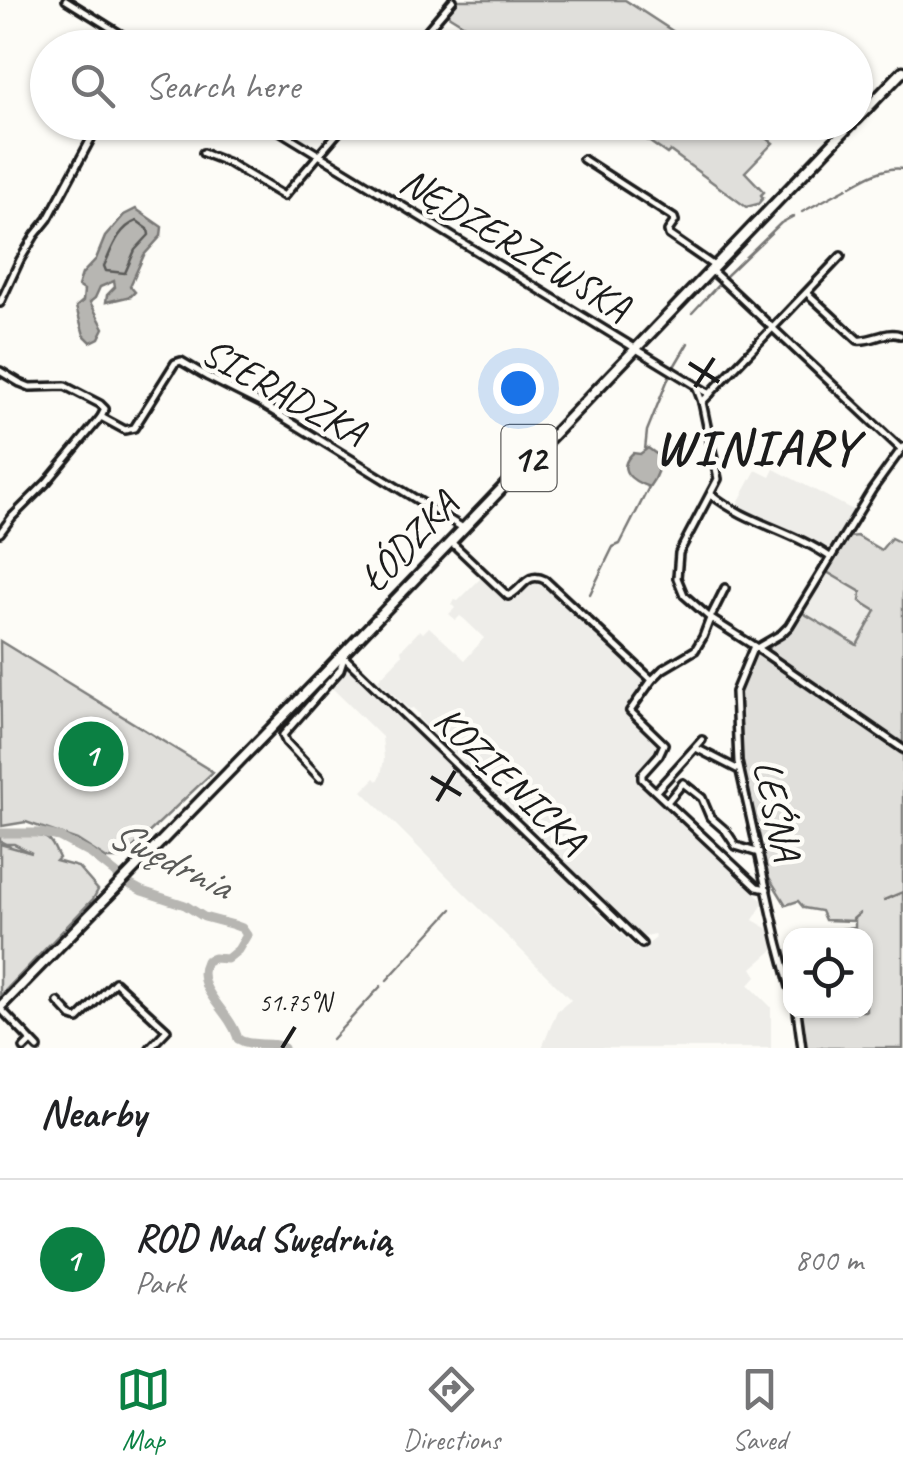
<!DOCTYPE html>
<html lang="en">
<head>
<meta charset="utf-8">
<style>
	body { margin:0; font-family:Caveat,sans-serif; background:#f2f2f2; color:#202124 }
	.controls { position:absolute; right:30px; bottom:30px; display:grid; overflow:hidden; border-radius:20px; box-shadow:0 2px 8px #0004 }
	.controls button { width:90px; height:90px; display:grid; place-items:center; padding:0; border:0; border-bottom:2px solid #e0e0e0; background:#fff; color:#202124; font:50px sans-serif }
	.you { position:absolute; left:518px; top:388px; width:35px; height:35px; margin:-25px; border:8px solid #fff; border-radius:50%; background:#1a73e8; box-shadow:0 0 0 15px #1a73e833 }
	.badge { display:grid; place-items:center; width:65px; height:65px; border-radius:50%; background:#0b8043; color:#fff; font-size:32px; font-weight:700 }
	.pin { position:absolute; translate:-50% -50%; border:5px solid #fff; box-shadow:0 2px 10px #0006 }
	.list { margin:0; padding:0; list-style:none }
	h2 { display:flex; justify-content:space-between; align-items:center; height:130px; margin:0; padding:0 40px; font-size:42px }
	h2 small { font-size:32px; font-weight:400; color:#757577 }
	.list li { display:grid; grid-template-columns:65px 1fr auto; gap:30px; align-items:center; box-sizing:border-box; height:160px; padding:0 40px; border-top:2px solid #e0e0e0 }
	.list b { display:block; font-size:38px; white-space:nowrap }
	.list p { margin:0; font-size:32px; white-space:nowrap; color:#757577 }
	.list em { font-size:32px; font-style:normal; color:#757577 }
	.icon { flex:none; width:55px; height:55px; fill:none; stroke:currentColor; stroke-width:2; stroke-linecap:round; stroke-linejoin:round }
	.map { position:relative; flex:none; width:903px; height:1048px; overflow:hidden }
	.search { position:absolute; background:#fff; box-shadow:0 2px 8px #0004; left:30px; right:30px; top:30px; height:110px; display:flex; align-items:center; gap:25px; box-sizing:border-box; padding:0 35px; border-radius:55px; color:#757577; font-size:38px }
	.sheet { height:290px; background:#fff }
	nav { display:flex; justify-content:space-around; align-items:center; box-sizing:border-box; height:140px; border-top:2px solid #e0e0e0; background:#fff; font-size:28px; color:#757577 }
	nav a { display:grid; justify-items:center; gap:5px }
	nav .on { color:#0b8043 }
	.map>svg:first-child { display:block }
	.built { fill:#eeede9 }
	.green { fill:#e0dfdb; stroke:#7e7e7c; stroke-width:2.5 }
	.water { fill:#b7b6b2; stroke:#797876; stroke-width:2.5 }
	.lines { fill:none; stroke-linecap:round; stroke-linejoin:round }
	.shore { stroke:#5a5a58; stroke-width:2.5 }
	.stream { stroke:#797876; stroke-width:2.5 }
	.river { stroke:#b7b6b2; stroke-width:9 }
	.minor-casing { stroke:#1c1c1c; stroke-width:12 }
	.major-casing { stroke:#1c1c1c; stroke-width:15 }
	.minor { stroke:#fdfcf7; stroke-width:5 }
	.major { stroke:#fdfcf7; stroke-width:8 }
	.ticks { fill:none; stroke:#1c1c1c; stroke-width:4 }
	.labels { text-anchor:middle; stroke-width:9; stroke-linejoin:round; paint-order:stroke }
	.shield { fill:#fdfcf7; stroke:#605f5e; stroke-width:2.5 }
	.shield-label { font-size:38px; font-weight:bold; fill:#1c1c1c }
	.street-label { font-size:40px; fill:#1c1c1c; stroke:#fdfcf7 }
	.water-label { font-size:42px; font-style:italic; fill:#5a5a58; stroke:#fdfcf7 }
	.district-label { font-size:50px; font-weight:bold; letter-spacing:2.5px; fill:#1c1c1c; stroke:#fdfcf7 }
	.ticks-label { font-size:25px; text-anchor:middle; fill:#1c1c1c; stroke:#fdfcf7; stroke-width:9; stroke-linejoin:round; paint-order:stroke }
</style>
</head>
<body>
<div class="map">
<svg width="903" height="1048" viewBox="0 0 903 1048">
	<rect width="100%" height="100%" fill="#fdfcf7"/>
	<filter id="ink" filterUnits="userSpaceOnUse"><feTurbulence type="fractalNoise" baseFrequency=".01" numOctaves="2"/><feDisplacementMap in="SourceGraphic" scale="20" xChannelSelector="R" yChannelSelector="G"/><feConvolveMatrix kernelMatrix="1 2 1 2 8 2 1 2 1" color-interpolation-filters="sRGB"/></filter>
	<g filter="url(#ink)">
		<g class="built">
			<path d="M 774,469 L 855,511 L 832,549 L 735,508 L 756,470 L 770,477 Z"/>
			<path d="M 827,572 L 880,604 L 857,646 L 803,613 Z"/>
			<path d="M 482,577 L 506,601 L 513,600 L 529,583 L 541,582 L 645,680 L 625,711 L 660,745 L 657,754 L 637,777 L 758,892 L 756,895 L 764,902 L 753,920 L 772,931 L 776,947 L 752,968 L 757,976 L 749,985 L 771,1007 L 771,1048 L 542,1048 L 557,1011 L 571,1000 L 362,791 L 375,778 L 378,781 L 381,775 L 384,759 L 382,737 L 332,688 L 349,666 L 531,841 L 527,845 L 530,848 L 535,844 L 541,850 L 542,858 L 547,863 L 555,863 L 584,891 L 588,903 L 639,951 L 656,938 L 654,934 L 642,938 L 636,933 L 554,854 L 550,845 L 419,719 L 419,714 L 413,708 L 409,709 L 378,680 L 402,655 L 401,650 L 420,630 L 423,633 L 429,627 L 465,660 L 484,638 L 464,619 L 460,616 L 456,620 L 449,614 L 455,608 L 451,604 L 455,600 L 458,601 Z"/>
		</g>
		<g class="green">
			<path d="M 456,0 L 625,0 L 697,47 L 500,47 L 445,13 Z"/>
			<path d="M 623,123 L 759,123 L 755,129 L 773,143 L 745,172 L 764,192 L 761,195 L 763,198 L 758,204 L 746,207 L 670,151 L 667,154 Z"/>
			<path d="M 857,536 L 881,550 L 891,538 L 903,544 L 903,1048 L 806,1048 L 801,1011 L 866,1011 L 866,936 L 802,935 L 855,927 L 855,921 L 825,920 L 821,911 L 804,908 L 798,901 L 786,905 L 765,871 L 741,769 L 738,689 L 751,657 L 769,648 L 803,613 L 857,645 L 876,611 L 860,601 L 861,592 L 827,572 L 849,537 Z"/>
			<path d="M 0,641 L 213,772 L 121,859 L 107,859 L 77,840 L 26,822 L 2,826 Z"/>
			<path d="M 28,835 C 51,836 50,839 59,858 L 56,861 L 78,867 L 98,890 L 93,899 L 0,996 L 0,844 L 32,853 L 14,844 L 6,844 L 0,841 L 0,836 Z"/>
		</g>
		<g class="water">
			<path d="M 136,209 L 162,227 L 161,236 L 144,255 L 130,286 L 135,292 L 131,296 L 106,302 L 107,295 L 115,287 L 114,281 L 100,287 L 95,298 L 90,302 L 104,328 L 99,338 L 91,342 L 84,335 L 76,307 L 83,301 L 84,290 L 78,286 L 82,274 L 96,259 L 105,237 L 124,215 Z"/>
			<path d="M 648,448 L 659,456 C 660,468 656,478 649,487 C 632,481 615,470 633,453 L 640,454 Z"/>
		</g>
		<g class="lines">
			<path class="shore" d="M 137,221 L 148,229 L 149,235 L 135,250 L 125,273 L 106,271 L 104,266 C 112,249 118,228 137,221 Z"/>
			<g class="stream">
				<path d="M 851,186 C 866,177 886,166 903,169"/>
				<path d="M 802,212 L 847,188"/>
				<path d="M 725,277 L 781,223 L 794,216"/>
				<path d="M 692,313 L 720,283"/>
				<path d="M 675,365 L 688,343"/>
				<path d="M 645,450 L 647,431 L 670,374"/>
				<path d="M 590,594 L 613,547 L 620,544 L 649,487"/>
				<path d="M 884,900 L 903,892"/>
				<path d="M 853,919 L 860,913"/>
				<path d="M 852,936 L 853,928"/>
				<path d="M 387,980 L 452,909"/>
				<path d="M 332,1039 L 381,986"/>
			</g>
			<path class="river" d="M 0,833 L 41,833 L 59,837 L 91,854 L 129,884 L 142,891 L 185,905 L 204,917 L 234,925 L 242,928 L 247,935 L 238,950 L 227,959 L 214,958 L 206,961 C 192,989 231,1011 238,1039 C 252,1048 271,1040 284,1048"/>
			<g class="minor-casing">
				<g id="minor">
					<path d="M 66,0 L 143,48"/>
					<path d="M 412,48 L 453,0"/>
					<path d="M 265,122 L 710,394"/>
					<path d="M 203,153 L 229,163 L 284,196 L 347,122"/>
					<path d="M 583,159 L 674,218 L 675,221 L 668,231 L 669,235 L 714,266"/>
					<path d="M 711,270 L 900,448"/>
					<path d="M 807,293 L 858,340 C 872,342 886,330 900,335"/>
					<path d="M 0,303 L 20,260 L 35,235 L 48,219 L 100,122"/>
					<path d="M 0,371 L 20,383 L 30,387 L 65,386 L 100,404 L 105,409 L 101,417 L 47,482 L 12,517 L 0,533"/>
					<path d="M 696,386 L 702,402 L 718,479 L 679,553 L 677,578 L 684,595 L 710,618 L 754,646 L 903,749"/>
					<path d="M 702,402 L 841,256"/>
					<path d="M 101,417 L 125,430 L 134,428 L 175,363 L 181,361 L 208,377 L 260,403 L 463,528"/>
					<path d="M 711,494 C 746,523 793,531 830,557"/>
					<path d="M 450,541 L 508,596 C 522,592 526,570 545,580 L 652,680"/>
					<path d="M 725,588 L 711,616 L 703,637 L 695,650 L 663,669 L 652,680 L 630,711 L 664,744 L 659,755 L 642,774 L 642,779 L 757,887 L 767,889"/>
					<path d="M 754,646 L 735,692 L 738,762 L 778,942 L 790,987"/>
					<path d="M 757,648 L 781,634 L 789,626 L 872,490 L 903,447"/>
					<path d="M 342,655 L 642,944"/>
					<path d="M 696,748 L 737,769"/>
					<path d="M 320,778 L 286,742 L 283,735 L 340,670 L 344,658"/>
					<path d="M 656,791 L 702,740"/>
					<path d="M 668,801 L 683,783 L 702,798 L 710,817 L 726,831 L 736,846 L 759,853"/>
					<path d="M 58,1002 L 72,1017 L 78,1019 L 115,982 L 167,1030 L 150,1048"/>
					<path d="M 0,1008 L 38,1048"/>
					<path d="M 797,1011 L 802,1048"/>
					<path d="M 24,1048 L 31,1041"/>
				</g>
			</g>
			<g class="major-casing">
				<g id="major">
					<path d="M 856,120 L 903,71"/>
					<path d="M 0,1007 L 324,674 L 853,122"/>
				</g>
			</g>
			<use href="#minor" class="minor"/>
			<use href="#major" class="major"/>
		</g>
	</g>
	<path class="ticks" d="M 689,363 L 719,382M 695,387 L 714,358M 431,777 L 461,795M 437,801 L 455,771M 282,1048 L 295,1027"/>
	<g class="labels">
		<rect class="shield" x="501.5" y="425" width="55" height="66" rx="8"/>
		<g class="shield-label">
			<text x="529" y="471">12</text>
		</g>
		<g class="street-label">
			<text transform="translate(516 243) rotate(31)" y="14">NĘDZERZEWSKA</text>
			<text transform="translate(284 391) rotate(29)" y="14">SIERADZKA</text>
			<text transform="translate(408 541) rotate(-46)" y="14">ŁÓDZKA</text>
			<text transform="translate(511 779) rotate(44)" y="14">KOZIENICKA</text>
			<text transform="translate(778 810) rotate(78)" y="14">LEŚNA</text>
		</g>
		<g class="water-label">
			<text transform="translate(171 858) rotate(26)" y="15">Swędrnia</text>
		</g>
		<g class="district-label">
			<text x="757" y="464">WINIARY</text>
		</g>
	</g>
	<g class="ticks-label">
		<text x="295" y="1011">51.75°N</text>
	</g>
</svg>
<div class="controls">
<button><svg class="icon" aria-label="locate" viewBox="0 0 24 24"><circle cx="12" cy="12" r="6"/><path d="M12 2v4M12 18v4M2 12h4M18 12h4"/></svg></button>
</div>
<div class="you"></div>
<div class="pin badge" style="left:91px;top:754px">1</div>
<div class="search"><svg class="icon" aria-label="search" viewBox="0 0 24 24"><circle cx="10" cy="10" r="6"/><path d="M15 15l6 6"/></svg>Search here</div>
</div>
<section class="sheet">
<h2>Nearby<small></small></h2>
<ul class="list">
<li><span class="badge">1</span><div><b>ROD Nad Swędrnią</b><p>Park</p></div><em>800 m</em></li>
</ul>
</section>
<nav>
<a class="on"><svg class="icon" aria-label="map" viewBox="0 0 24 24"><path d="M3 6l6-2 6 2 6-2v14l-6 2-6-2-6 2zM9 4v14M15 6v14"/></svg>Map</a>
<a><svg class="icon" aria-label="directions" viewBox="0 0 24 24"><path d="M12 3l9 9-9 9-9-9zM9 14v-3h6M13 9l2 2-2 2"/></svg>Directions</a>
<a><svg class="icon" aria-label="saved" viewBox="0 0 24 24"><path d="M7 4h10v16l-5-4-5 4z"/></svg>Saved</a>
</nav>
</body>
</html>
